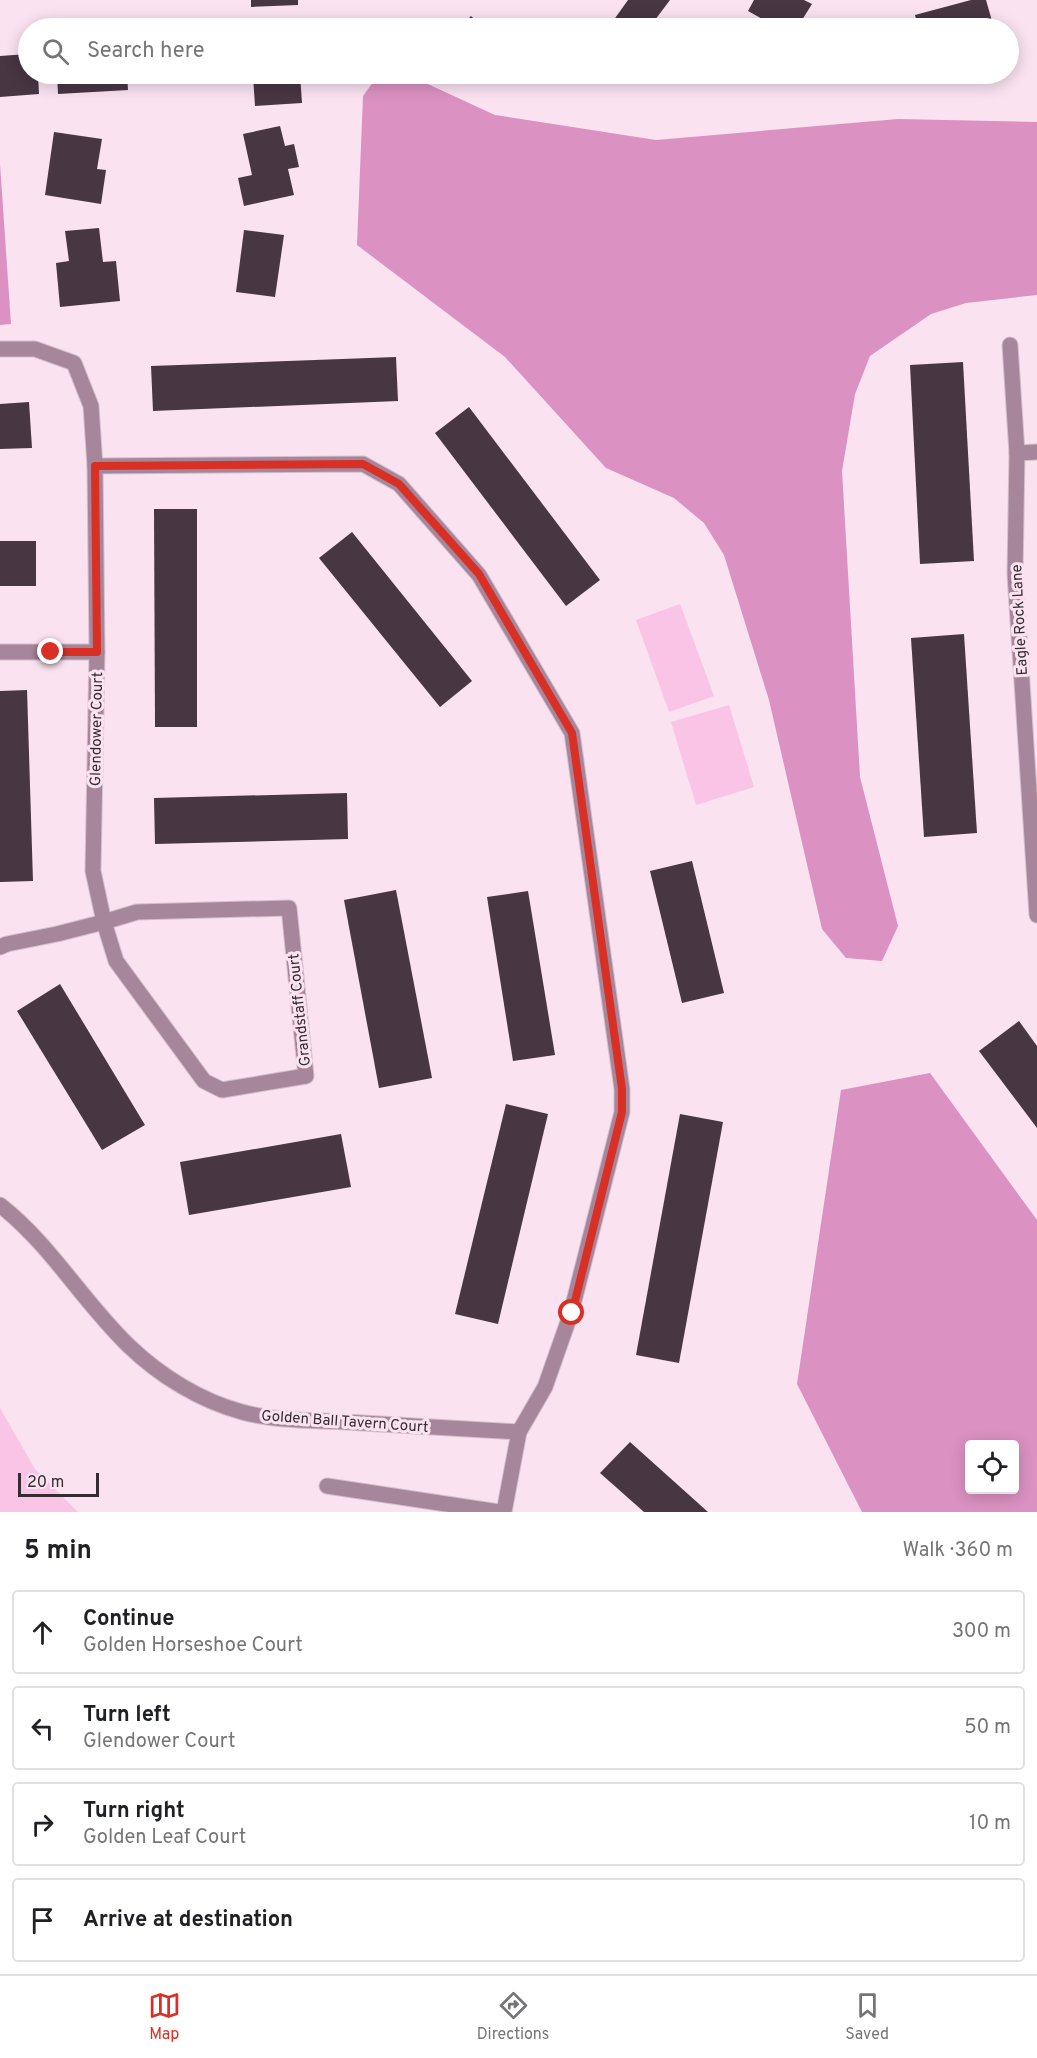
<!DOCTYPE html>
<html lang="en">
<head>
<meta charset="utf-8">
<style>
	body { margin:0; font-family:Overpass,sans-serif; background:#f2f2f2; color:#202124 }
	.controls { position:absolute; right:18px; bottom:18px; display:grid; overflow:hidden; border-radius:6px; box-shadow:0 3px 15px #0003 }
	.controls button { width:54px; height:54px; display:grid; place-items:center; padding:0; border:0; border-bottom:2px solid #e0e0e0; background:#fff; color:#202124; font:30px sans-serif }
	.scale { position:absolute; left:18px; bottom:15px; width:81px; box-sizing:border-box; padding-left:6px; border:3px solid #352c32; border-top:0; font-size:16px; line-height:21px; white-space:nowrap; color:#352c32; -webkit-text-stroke:4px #fae2f1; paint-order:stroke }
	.stop { position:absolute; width:18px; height:18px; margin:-14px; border:4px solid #d93025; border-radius:50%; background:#fff }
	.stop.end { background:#d93025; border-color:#fff; box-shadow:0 2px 6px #0008 }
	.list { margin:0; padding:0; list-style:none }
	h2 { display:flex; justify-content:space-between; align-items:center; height:78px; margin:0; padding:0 24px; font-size:26px }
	h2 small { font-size:20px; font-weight:400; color:#757577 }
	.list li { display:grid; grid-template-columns:39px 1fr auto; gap:18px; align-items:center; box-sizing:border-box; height:84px; margin:0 12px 12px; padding:0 12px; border:2px solid #e0e0e0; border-radius:6px }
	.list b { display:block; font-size:22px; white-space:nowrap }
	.list p { margin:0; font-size:20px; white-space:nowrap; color:#757577 }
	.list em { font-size:20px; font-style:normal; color:#757577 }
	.icon { flex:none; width:33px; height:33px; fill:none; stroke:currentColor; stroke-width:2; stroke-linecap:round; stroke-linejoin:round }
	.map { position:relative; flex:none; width:1037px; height:1512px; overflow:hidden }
	.search { position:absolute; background:#fff; box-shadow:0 3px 15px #0003; left:18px; right:18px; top:18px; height:66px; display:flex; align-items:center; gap:15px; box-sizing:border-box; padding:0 21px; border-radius:33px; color:#757577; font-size:22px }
	.sheet { height:462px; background:#fff }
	nav { display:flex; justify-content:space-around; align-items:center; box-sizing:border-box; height:84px; border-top:2px solid #e0e0e0; background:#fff; font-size:16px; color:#757577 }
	nav a { display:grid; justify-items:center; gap:3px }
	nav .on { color:#d93025 }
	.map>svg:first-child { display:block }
	.green { fill:#fac4e6 }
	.forest { fill:#db91c2; fill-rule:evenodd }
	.building { fill:#483642 }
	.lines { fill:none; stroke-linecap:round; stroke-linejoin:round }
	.minor-casing { stroke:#d3becb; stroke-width:17 }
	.minor { stroke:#a6869a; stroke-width:15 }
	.route { stroke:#d93025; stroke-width:8 }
	.labels { text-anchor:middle; stroke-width:6; stroke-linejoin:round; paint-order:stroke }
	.street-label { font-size:15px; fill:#352c32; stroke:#fae2f1 }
</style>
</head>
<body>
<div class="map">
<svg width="1037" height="1512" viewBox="0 0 1037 1512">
	<rect width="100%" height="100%" fill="#fae2f1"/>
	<g class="green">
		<path d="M 680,604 L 714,696 L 669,712 L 636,620 Z"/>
		<path d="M 729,705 L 754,787 L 696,805 L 671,722 Z"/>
		<path d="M 0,1408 L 35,1469 L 78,1512 L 0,1512 Z"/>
	</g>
	<g class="forest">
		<path d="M 379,74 L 406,74 L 495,115 L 656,140 L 898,119 L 1037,122 L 1037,295 L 966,303 L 931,314 L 870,356 L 855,394 L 842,471 L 860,777 L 898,926 L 882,961 L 846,958 L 822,929 L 769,700 L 724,555 L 704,523 L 674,498 L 606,468 L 505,357 L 357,245 L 363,96 Z"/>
		<path d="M 0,164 L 11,324 L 0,325 Z"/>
		<path d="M 930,1073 L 1037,1220 L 1037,1512 L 862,1512 L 797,1384 L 841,1090 ZM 970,1444 L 1014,1444 L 1014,1490 L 970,1490 Z"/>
	</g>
	<g class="building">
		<path d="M 251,0 L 298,0 L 298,5 L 251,7 Z"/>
		<path d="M 628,0 L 670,0 L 649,28 L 608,28 Z"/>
		<path d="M 754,0 L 804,0 L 812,4 L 797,28 L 778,28 L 748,11 Z"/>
		<path d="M 971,0 L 986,0 L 994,28 L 918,28 L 915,15 Z"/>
		<path d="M 471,16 L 484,28 L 459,28 Z"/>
		<path d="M 837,21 L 877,27 L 877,28 L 835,28 Z"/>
		<path d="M 28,54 L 28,74 L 38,74 L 39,94 L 0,97 L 0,56 Z"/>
		<path d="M 57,74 L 127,74 L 128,90 L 58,94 Z"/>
		<path d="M 242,74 L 300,74 L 302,103 L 255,106 L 253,76 L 242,77 Z"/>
		<path d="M 536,74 L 566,74 L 538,82 Z"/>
		<path d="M 280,126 L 285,146 L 294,144 L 299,167 L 288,169 L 294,195 L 244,206 L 238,178 L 252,175 L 243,134 Z"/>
		<path d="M 54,132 L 102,139 L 97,169 L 106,170 L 101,204 L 45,195 Z"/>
		<path d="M 99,228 L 103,262 L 116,261 L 120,301 L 60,307 L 56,263 L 69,261 L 65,231 Z"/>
		<path d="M 244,230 L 284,235 L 275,297 L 236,292 Z"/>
		<path d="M 396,357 L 398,401 L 153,411 L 151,366 Z"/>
		<path d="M 963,362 L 974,561 L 920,564 L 910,365 Z"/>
		<path d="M 29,402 L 32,448 L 0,449 L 0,404 Z"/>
		<path d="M 469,407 L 600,580 L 566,606 L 435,433 Z"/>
		<path d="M 154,509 L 197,509 L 197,727 L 155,727 Z"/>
		<path d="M 352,532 L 472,681 L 440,707 L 319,558 Z"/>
		<rect x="0" y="541" width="36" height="45"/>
		<path d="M 964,634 L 977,833 L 924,837 L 911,638 Z"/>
		<path d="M 27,690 L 33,881 L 0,882 L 0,691 Z"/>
		<path d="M 347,793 L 348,839 L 155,844 L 154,798 Z"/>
		<path d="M 692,861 L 724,993 L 682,1003 L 650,871 Z"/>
		<path d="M 396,890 L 432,1078 L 379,1088 L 344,900 Z"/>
		<path d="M 528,891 L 555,1055 L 513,1061 L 487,897 Z"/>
		<path d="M 60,984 L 145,1125 L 102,1150 L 17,1011 Z"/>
		<path d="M 1019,1021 L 1037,1046 L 1037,1128 L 979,1051 Z"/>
		<path d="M 506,1104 L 548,1114 L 498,1324 L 455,1314 Z"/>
		<path d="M 680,1114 L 723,1122 L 679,1363 L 636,1355 Z"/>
		<path d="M 341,1134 L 351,1187 L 189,1215 L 180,1162 Z"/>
		<path d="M 630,1442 L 708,1512 L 644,1512 L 600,1473 Z"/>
	</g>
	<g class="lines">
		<g class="minor-casing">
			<g id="minor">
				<path d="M 1010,345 L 1017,453"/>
				<path d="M 0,349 L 35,349 L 74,363 L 91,406 L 95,466 L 97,652 L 93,871 L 104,922 L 57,934 L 7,944 L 0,947"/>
				<path d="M 1037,452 L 1017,453 L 1015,574 L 1037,915"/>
				<path d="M 95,466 L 363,464 L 399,484 L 479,575 L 572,733 L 622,1089 L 622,1112 L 571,1313 L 545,1387 L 519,1432 L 504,1512"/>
				<path d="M 0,652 L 97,652"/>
				<path d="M 289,908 L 306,1076 L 222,1090 L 204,1081 L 116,961 L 104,922 L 137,912 Z"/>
				<path d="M 0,1205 C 51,1245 83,1302 129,1346 C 160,1376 201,1401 242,1412 C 275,1421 312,1420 346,1422 C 404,1425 462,1429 519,1432"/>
				<path d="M 327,1486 L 499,1512"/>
			</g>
		</g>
		<use href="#minor" class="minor"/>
	</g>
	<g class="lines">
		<path class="route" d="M 51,652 L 97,652 L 95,466 L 363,464 L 399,484 L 479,574 L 572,733 L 622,1089 L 622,1112 L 572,1313"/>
	</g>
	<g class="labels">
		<g class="street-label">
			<text transform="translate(1019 620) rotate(-93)" y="5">Eagle Rock Lane</text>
			<text transform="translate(96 729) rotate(-89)" y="5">Glendower Court</text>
			<text transform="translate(299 1010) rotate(-96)" y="5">Grandstaff Court</text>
			<text transform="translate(345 1421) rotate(4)" y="5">Golden Ball Tavern Court</text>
		</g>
	</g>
</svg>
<div class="controls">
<button><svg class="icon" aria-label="locate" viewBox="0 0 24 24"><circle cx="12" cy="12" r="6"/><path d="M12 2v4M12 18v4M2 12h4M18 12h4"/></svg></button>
</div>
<div class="scale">20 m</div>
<div class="stop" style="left:572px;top:1313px"></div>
<div class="stop end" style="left:51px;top:652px"></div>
<div class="search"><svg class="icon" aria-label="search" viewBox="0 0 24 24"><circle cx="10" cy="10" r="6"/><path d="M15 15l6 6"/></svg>Search here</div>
</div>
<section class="sheet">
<h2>5 min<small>Walk · 360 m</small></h2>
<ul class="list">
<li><svg class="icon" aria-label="ahead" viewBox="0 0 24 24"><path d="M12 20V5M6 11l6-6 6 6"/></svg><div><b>Continue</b><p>Golden Horseshoe Court</p></div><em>300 m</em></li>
<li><svg class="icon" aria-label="left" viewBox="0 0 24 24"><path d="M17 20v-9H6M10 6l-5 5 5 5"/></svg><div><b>Turn left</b><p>Glendower Court</p></div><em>50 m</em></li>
<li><svg class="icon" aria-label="right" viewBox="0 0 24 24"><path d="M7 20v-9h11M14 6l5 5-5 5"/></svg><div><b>Turn right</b><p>Golden Leaf Court</p></div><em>10 m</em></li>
<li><svg class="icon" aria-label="arrive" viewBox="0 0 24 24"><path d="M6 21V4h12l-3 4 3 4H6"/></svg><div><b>Arrive at destination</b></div></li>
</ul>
</section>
<nav>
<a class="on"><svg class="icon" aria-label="map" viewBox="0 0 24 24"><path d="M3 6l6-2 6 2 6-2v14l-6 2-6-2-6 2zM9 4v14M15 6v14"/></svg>Map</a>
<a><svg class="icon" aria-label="directions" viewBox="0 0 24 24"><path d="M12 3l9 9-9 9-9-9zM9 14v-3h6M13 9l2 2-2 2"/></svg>Directions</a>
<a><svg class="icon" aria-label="saved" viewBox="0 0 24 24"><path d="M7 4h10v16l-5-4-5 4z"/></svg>Saved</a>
</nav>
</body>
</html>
